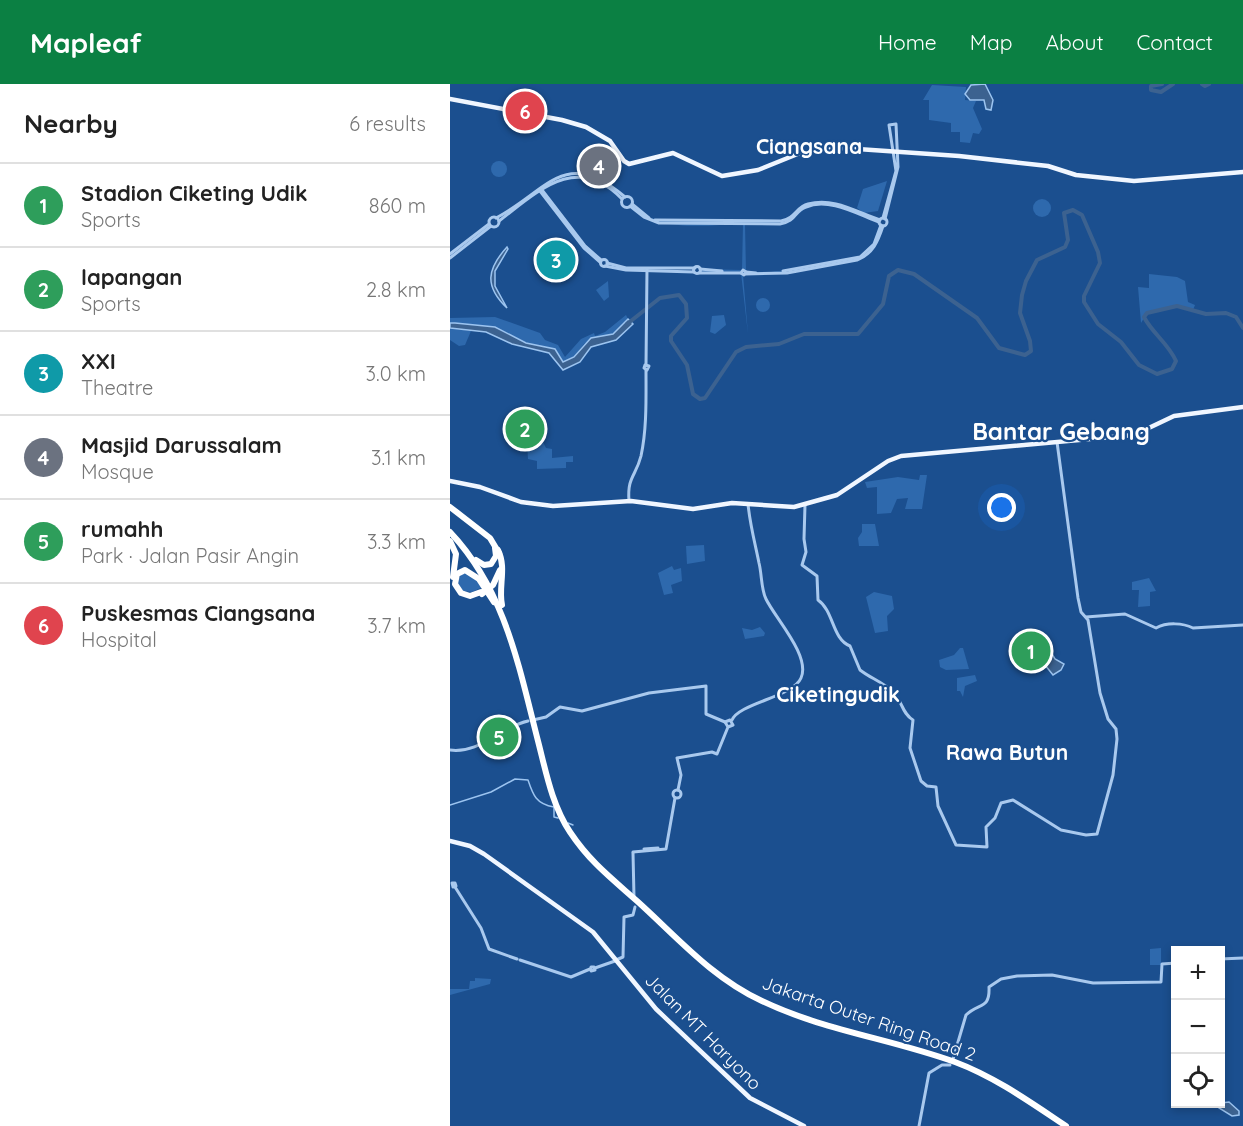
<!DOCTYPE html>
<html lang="en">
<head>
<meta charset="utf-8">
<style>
	body { margin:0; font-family:Quicksand,sans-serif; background:#f6f6f6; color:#222 }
	.controls { position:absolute; right:18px; bottom:18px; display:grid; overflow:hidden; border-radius:0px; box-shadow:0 3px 9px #0003 }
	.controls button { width:54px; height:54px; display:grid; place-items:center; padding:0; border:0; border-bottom:2px solid #e0e0e0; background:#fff; color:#222; font:30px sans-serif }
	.you { position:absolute; left:552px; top:424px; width:21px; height:21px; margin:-15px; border:4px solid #fff; border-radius:50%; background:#1a73e8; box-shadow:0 0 0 9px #1a73e833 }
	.badge { display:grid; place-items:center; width:39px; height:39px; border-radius:50%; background:#0b8043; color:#fff; font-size:20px; font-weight:700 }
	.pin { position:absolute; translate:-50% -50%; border:3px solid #fff; box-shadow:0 2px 6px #0006 }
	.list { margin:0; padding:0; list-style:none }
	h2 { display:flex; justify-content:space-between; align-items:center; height:78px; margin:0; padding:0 24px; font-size:26px }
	h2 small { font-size:20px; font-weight:400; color:#767676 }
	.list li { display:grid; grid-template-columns:39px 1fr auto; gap:18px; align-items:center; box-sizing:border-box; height:84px; padding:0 24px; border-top:2px solid #e0e0e0 }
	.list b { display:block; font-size:22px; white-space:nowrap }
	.list p { margin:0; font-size:20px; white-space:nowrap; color:#767676 }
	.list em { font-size:20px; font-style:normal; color:#767676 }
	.icon { flex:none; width:33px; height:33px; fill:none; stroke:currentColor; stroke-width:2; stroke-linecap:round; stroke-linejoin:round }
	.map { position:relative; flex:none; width:793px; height:1042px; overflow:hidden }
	header { display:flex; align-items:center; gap:36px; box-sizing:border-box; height:84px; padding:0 30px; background:#0b8043; color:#fff }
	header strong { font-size:28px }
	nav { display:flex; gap:33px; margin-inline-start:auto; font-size:21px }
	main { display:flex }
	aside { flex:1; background:#fff }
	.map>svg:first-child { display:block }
	.green { fill:#2e69ad }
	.water { fill:#3c6290; stroke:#9cc4f0; stroke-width:1.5 }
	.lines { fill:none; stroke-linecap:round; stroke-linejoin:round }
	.stream { stroke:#9cc4f0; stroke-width:1.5 }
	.river { stroke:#3c6290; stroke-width:4 }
	.minor { stroke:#a9c9ee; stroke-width:3 }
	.major { stroke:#f0f6ff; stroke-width:4.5 }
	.highway { stroke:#fff; stroke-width:6 }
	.highway-bridge { stroke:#fff; stroke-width:6 }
	.labels { text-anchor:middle; stroke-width:4.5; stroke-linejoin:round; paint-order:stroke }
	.street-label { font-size:18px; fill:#fff; stroke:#1b4f8f }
	.quarter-label { font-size:21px; font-weight:bold; fill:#fff; stroke:#1b4f8f }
	.district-label { font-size:24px; font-weight:bold; fill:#fff; stroke:#1b4f8f }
</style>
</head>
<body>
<header>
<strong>Mapleaf</strong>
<nav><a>Home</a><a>Map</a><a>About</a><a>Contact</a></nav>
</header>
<main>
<aside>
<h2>Nearby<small>6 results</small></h2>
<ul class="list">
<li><span class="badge" style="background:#2e9e5b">1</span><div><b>Stadion Ciketing Udik</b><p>Sports</p></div><em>860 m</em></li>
<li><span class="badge" style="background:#2e9e5b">2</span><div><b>lapangan</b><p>Sports</p></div><em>2.8 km</em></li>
<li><span class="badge" style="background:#0f9aa8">3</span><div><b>XXI</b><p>Theatre</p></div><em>3.0 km</em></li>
<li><span class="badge" style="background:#6b7280">4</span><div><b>Masjid Darussalam</b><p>Mosque</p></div><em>3.1 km</em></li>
<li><span class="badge" style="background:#2e9e5b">5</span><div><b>rumahh</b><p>Park · Jalan Pasir Angin</p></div><em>3.3 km</em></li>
<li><span class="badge" style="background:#e0444e">6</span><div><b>Puskesmas Ciangsana</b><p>Hospital</p></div><em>3.7 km</em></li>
</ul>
</aside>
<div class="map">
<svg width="793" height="1042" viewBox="0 0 793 1042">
	<rect width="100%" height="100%" fill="#1b4f8f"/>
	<g class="green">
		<path d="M 482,1 L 516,3 L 515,16 L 526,17 L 523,24 L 532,45 L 529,50 L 523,49 L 520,59 L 510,58 L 510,48 L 501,48 L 501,39 L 479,36 L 479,16 L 473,16 Z"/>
		<circle cx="49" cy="85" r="8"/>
		<path d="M 437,97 L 428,127 L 414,129 L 407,124 L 413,105 Z"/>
		<circle cx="592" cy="124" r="9"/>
		<path d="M 182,120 L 200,134 L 215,137 L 331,137 L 342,136 C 345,132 348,127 351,124 C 361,116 385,120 396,123 C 364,120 362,116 340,138 L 295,140 L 296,188 L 321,188 L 361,183 L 361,185 L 293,191 L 298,250 L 291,189 L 249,189 L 250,185 L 292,186 L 293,140 C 256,141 210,149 180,122 Z"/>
		<path d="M 699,190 L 727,193 L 735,197 L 738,218 L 745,221 L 743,226 C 727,221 712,223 697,229 L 691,239 L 688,203 L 699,204 Z"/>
		<path d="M 158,197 L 159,213 L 154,217 L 146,206 Z"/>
		<circle cx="313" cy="221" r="7"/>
		<path d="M 176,231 L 178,235 L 163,250 L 145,253 L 134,260 L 124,273 L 113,278 L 104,265 L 76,259 L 45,243 L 0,239 L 0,234 L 45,233 L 90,249 L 95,256 L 108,261 L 115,273 L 131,255 L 144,249 L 145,252 L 155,248 Z"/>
		<path d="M 274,231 L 276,241 L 265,250 L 260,248 L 262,232 Z"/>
		<path d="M 0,244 L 21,247 L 15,261 L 9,262 L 0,256 Z"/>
		<rect x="62" y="335" width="25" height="19"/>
		<path d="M 61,356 L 92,356 L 96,364 L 102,365 L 102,374 L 123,372 L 123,378 L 116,378 L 116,384 L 87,385 L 87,377 L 78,375 L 77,359 L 62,358 Z"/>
		<path d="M 470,391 L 477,391 L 472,425 L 455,425 L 458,414 L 447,415 L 441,429 L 427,430 L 427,403 L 417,404 L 415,398 L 448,393 L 469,396 Z"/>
		<path d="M 412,440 L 425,440 L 429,462 L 409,462 L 408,454 L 412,448 Z"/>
		<path d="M 254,461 L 255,477 L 237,480 L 236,462 Z"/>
		<path d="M 222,482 L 224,486 L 231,484 L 232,497 L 221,501 L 223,509 L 214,511 L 208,489 Z"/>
		<path d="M 12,489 L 22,491 L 33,503 L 22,508 L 13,507 L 7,498 Z"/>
		<path d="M 699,494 L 706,507 L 700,508 L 700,522 L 688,523 L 689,506 L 682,506 L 682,498 Z"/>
		<path d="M 424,508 L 442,512 L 444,525 L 437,532 L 438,547 L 425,549 L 416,513 Z"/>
		<path d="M 310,543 L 315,549 L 314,552 L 295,555 L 292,544 L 302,546 Z"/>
		<path d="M 574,550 L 594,563 L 581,579 L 567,561 Z"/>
		<path d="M 510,564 L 513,564 L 519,585 L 496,586 L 490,583 L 489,576 L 504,571 Z"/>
		<path d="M 525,591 L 527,597 L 515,602 L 513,613 L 510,607 L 507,607 L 507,594 Z"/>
		<path d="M 711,864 L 711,881 L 700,881 L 700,865 Z"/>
		<path d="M 25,894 L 41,895 L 40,900 L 0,911 L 0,905 L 19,905 L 20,897 L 25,897 Z"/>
	</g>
	<g class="water">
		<path d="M 535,0 L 543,16 L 541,26 L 536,25 L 534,16 L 520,16 L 515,10 L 521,1 Z"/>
		<path d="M 57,163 L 58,165 L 45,187 L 45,202 L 57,224 C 34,202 37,185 57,163 Z"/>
		<path d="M 178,235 L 183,240 L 166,256 L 141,263 L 130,278 L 113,286 L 99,269 L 62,260 L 36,248 L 0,244 L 0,239 L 5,239 L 45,243 L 76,259 L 105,265 L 113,278 L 124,273 L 141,254 L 163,250 Z"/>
		<path d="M 599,565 L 605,575 L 614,580 L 611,586 L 603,591 L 591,576 Z"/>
		<path d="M 779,1018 L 789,1027 L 789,1031 L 782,1032 L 769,1024 L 771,1019 Z"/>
	</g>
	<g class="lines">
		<g class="stream">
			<path d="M 0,721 L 41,708 L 65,695 L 78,696 C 83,711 86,720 104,723 L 104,733 L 108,734"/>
			<path d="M 118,739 L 123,741"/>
		</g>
		<g class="river">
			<path d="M 712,0 L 701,2 L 701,6 L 711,8 L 723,0"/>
			<path d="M 752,0 L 755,2 L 759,0"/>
			<path d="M 177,240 L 210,214 L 229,211 L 236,220 L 237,234 L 221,252 L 221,257 L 237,281 L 243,310 L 250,315 L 255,314 L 286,268 L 296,263 L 329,260 L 354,250 L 408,250 L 433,220 L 439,192 L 448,186 L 464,190 L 527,234 L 549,264 L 575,271 L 581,267 L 580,257 L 570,229 L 572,211 L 576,197 L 587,176 L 615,163 L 618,156 L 614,129 L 623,126 L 632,131 L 648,168 L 650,179 L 634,212 L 634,218 L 648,240 L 671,258 L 689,281 L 707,290 L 722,285 L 726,277 C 718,259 702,249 694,233 L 697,229 L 727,222 L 756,230 L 776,229 L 786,233 L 793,244"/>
		</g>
		<g class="minor">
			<path d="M 92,106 L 135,162 L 151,176"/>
			<path d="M 90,107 L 134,164 L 150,178"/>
			<circle cx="177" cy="118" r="5.5"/>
			<path d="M 182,120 L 199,134"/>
			<path d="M 180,122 L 194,133 L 209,139 L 330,140 C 347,137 344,127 356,123 C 379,113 409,131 429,138"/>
			<circle cx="44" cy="138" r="5"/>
			<path d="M 46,134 C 97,108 114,61 175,113"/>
			<path d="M 433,134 L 446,87 L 439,41 L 446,40 L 448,83 L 435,135"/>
			<circle cx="433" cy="138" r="4"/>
			<path d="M 205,136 L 331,137 C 346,134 346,123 358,120 C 384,113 406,128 430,136"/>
			<path d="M 49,137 C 88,107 127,68 172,115"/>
			<path d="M 0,170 L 39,140"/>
			<path d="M 0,174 L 41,142"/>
			<circle cx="154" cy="179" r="3.5"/>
			<path d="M 157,179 L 176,184 L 245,184"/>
			<path d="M 155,182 L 176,186 L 244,188"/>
			<circle cx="247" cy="186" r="3.5"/>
			<path d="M 250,185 L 272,187"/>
			<path d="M 293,186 L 296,188 L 294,191 L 291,189 Z"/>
			<path d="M 333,187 L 410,173 L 424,160 L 431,141"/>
			<path d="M 296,188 L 306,189"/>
			<path d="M 249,189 L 291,189"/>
			<path d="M 295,190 L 337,189 L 407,176 C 423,170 428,157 433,142"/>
			<path d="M 195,281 L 199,282 L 197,286 L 194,284 Z"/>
			<path d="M 196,281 L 197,185"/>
			<path d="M 179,417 C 177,393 186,392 191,372 C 197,344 196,314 196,286"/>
			<path d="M 355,421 L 354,455 L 356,468 L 352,481 L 367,492 L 368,516 C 384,527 382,555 400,562 L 410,586 C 420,594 433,598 443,608 C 452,616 452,630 463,636 L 460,664 L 471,697 L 477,702 L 486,703 L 488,722 L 506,761 L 537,763 L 536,743 L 545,734 L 551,719 L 563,716 L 611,746 L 636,751 L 647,750 L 663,691 L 667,655 L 666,645 L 658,635 L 650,609 L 638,536 L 631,528 L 628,514 L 607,358"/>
			<path d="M 636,533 L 675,530 L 706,544 C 717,538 733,539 743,544 L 793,541"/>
			<path d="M 83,636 L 96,633 L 110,623 L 132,627 L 199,609 L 256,602 L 256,630 L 275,638"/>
			<path d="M 282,636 C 289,619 343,613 351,594 C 361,572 325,534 316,515 C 311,505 312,491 309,479 C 305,459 300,441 298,420"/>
			<path d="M 0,666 C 30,670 50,643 78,637"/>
			<path d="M 228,706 L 231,691 L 227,674 L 262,668 L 267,670 L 278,643 L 283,641 L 280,636 L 275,638 L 278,643"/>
			<circle cx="227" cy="710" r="4"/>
			<path d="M 194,765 L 208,764"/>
			<path d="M 183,768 L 216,765 L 225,714"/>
			<path d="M 183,769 L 184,813"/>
			<path d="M 2,799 L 5,799 L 6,802 L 3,803 Z"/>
			<path d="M 5,803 L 31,844 L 39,865 L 67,875"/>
			<path d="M 770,875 L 793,874"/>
			<path d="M 70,876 L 121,893 L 140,885"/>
			<path d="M 166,876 L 173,873 L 174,833 L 183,831 L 185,823"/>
			<path d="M 141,883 L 144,883 L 145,886 L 141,887 Z"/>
			<path d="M 145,884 L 165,877"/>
			<path d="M 503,975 L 516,931 C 529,918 540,926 539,903 L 551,895 L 567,892 L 602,891 L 643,899 L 711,898 L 712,880 L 726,879"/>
			<path d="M 469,1042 L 479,989 L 492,981 L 500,981"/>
		</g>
		<g class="major">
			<path d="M 0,15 L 112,36 L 136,43 L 160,57 L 174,77 L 179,80 L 223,69 L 272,92 L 308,86 L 350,69 L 393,64 L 509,72 L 598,82 L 626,91 L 684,97 L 793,88"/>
			<path d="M 0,397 L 30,403 L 71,418 L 103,422 L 181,417 L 243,425 L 282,419 L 344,423 L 387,411 L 438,377 L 451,372 L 684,351 L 724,332 L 793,323"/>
			<path d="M 0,757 L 20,762 L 34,770 L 143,848 L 206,925 L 300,1014 L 354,1042"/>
		</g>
		<g class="highway">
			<path d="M 0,423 L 40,454 L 49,469"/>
			<path d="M 0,448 C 55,506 69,583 88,657 C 96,688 102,721 120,748 C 140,778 161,794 187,817 C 227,853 262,894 312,917 C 372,946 442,955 505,978 C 545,993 580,1018 616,1042"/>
			<path d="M 0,457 L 6,470 L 3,493"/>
			<path d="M 48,466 C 57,484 48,503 52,521"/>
			<path d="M 26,476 L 34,481 L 41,480 L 46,472 L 45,464"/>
			<path d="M 31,508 L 20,512 L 11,509 L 5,500 L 7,490 L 15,486 L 29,495 L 44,518"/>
		</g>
		<path class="highway-bridge" d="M 32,510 L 43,501 L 50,486"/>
	</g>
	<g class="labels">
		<g class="street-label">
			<text transform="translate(419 935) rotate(19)" y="6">Jakarta Outer Ring Road 2</text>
			<text transform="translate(253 948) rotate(45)" y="6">Jalan MT Haryono</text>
		</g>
		<g class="quarter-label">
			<text x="359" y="70">Ciangsana</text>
			<text x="388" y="618">Ciketingudik</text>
			<text x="557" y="676">Rawa Butun</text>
		</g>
		<g class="district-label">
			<text x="611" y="356">Bantar Gebang</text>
		</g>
	</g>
</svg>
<div class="controls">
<button>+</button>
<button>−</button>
<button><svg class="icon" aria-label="locate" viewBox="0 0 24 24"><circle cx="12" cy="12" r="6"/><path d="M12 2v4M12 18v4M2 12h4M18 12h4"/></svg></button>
</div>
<div class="you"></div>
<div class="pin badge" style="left:581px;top:567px;background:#2e9e5b">1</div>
<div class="pin badge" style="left:75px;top:345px;background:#2e9e5b">2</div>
<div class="pin badge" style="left:106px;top:176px;background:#0f9aa8">3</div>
<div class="pin badge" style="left:149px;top:82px;background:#6b7280">4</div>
<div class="pin badge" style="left:49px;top:653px;background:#2e9e5b">5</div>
<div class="pin badge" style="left:75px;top:27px;background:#e0444e">6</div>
</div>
</main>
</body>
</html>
